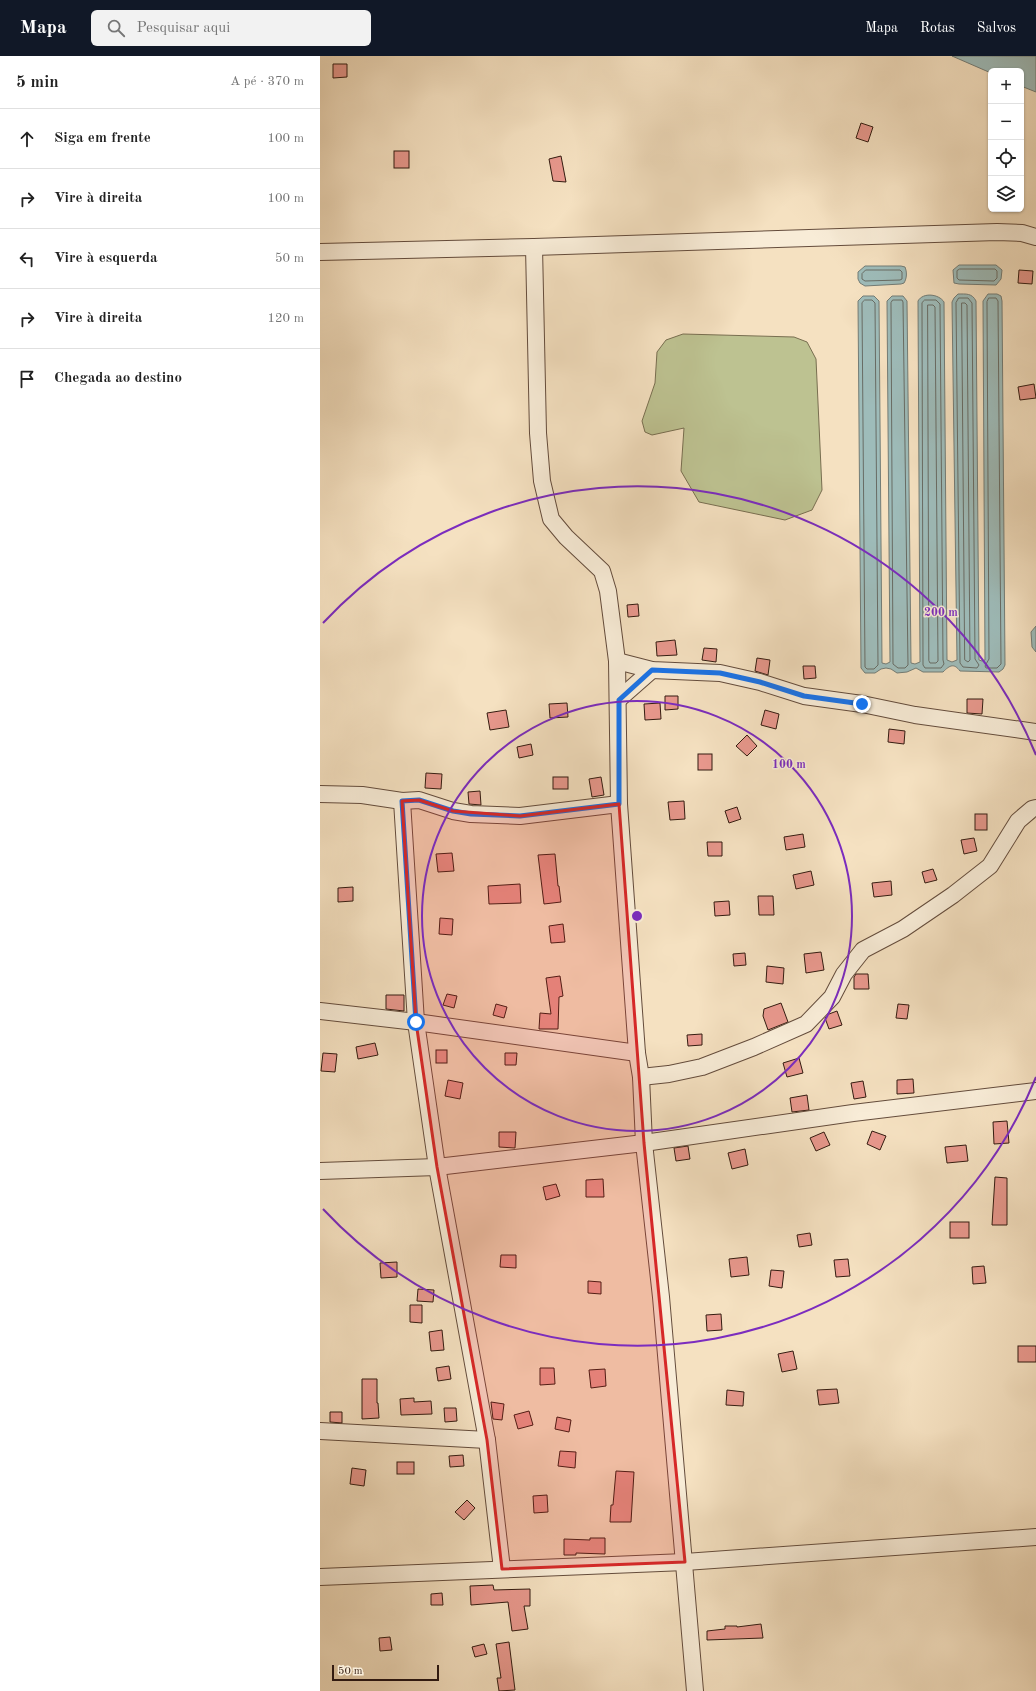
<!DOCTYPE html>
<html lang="pt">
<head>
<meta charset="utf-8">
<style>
	body { margin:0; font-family:"Old Standard TT",serif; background:#f2f2f2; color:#222 }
	.controls { position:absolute; right:12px; top:12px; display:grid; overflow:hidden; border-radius:6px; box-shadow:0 1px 3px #0004 }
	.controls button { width:36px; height:36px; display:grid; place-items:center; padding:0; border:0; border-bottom:1px solid #e0e0e0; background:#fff; color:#222; font:20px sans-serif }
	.scale { position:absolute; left:12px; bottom:10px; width:107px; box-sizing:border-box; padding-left:4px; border:2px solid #331b10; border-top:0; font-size:11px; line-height:14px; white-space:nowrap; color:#331b10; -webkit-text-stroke:3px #f8ecd7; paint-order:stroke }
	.stop { position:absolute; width:12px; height:12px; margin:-9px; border:3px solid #1a73e8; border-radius:50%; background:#fff }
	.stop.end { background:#1a73e8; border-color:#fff; box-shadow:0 1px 4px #0008 }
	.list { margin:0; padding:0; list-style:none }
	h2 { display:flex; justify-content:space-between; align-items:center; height:52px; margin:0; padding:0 16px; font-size:17px }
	h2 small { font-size:13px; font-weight:400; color:#767676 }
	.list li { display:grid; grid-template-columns:26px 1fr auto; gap:12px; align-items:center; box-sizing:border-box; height:60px; padding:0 16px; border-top:1px solid #e0e0e0 }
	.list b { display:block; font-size:15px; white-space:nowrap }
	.list em { font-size:13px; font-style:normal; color:#767676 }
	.icon { flex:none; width:22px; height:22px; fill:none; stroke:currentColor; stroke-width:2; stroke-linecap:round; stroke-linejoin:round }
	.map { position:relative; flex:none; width:716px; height:1635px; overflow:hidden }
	header { display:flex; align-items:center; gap:24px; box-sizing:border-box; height:56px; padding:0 20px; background:#111827; color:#fff }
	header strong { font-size:19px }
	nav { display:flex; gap:22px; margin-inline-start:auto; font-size:14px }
	.search { width:280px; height:36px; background:#f2f2f2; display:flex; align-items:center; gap:10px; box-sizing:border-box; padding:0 14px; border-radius:6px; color:#767676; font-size:15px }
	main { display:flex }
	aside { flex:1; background:#fff }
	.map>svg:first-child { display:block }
	.green { fill:#bdc291; stroke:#786e50 }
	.water { fill:#9ebcba; stroke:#737c76 }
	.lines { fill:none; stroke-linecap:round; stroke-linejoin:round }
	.shore { stroke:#686c65; stroke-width:1 }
	.building { fill:#e8988d; stroke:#331b10 }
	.minor-casing { stroke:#644c3c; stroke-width:18 }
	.minor { stroke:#f8ecd7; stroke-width:16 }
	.route { stroke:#1a73e8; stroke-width:5 }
	.marked { fill:#d62828; fill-opacity:0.2; stroke:#d62828; stroke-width:3; stroke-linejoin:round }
	.ring { fill:none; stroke:#7b2cbf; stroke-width:2 }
	.centre { fill:#7b2cbf; stroke:#f8ecd7; stroke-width:2 }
	.ring-label { font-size:12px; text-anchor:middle; font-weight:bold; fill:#7b2cbf; stroke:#f8ecd7; stroke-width:3; stroke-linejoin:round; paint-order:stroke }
</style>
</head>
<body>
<header>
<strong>Mapa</strong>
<div class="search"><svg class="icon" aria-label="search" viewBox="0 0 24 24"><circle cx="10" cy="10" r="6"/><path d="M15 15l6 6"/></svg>Pesquisar aqui</div>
<nav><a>Mapa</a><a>Rotas</a><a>Salvos</a></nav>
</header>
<main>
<aside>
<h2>5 min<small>A pé · 370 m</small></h2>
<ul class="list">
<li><svg class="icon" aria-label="ahead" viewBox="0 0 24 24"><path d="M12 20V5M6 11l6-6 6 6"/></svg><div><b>Siga em frente</b></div><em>100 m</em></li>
<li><svg class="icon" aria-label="right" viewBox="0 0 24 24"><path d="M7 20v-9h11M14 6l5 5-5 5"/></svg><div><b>Vire à direita</b></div><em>100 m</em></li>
<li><svg class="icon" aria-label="left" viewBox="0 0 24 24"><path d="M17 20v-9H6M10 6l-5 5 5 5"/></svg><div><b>Vire à esquerda</b></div><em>50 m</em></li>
<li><svg class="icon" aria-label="right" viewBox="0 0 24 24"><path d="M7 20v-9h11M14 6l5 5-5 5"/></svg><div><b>Vire à direita</b></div><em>120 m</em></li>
<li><svg class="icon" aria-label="arrive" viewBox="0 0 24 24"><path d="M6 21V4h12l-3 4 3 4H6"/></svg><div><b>Chegada ao destino</b></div></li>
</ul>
</aside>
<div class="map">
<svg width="716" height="1635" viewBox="0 0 716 1635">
	<rect width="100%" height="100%" fill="#f5e1c1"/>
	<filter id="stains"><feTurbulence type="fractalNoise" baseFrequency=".005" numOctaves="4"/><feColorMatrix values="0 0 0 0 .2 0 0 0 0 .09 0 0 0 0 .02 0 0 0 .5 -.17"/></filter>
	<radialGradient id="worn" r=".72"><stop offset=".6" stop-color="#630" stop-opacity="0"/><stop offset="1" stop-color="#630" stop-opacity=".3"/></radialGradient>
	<path class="green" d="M 363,278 L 474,281 L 487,286 L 496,303 L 502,434 L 492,454 L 465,464 L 379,446 L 361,415 L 364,372 L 332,379 L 325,376 L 322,365 L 335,327 L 337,296 L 346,284 Z"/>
	<g class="water">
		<path d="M 632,0 L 716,0 L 716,36 L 701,30 L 701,15 L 671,15 L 671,17 Z"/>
		<path d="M 639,209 L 676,209 L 682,214 L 681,223 L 676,229 L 639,228 L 634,227 L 633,214 Z"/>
		<path d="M 545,210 L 581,210 L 585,211 C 587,216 587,222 584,227 L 581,228 L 545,230 L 540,227 L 538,223 L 538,216 Z"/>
		<path d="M 638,238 C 646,238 652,237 656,245 L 659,604 L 662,605 L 665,604 L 663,245 L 668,238 L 677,238 L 681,240 L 682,245 L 685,609 L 683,613 L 679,616 L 640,615 C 634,607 630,609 623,616 L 603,616 L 596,612 L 587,616 L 577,617 L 571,613 L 566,612 L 561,613 L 555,617 L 545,617 L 541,612 L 538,245 L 543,240 L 554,240 L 559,245 L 562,607 L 566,608 L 570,606 L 567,245 L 572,240 L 583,240 L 587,245 L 591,607 L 595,608 L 600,606 L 598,245 C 603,236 619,238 624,246 L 627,604 L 632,606 L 637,604 L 632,246 L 634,242 Z"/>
		<path d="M 716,570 L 716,596 L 712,591 L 711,576 Z"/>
	</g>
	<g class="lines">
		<g class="shore">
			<path d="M 640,213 L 675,213 L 677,215 L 677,222 L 674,225 L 639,224 L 637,222 L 637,215 Z"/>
			<path d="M 546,214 L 580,214 L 582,216 L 582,223 L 580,224 L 545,225 L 542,223 L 542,218 Z"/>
			<path d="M 639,242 L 648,242 L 652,247 L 655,603 L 659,609 L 657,612 L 643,611 L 640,607 L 636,247 Z"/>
			<path d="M 669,242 L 676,242 L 678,245 L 681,608 L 677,612 L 666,612 L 665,610 L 669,603 L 667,246 Z"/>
			<path d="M 545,244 L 552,244 L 555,247 L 558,609 L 554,613 L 547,613 L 545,611 L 542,247 Z"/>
			<path d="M 573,244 L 582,244 L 583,246 L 588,609 L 585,612 L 578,612 L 573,608 L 571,247 Z"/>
			<path d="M 605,244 L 616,244 L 620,248 L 623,604 L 624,608 L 621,612 L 605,612 L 603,609 L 602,247 Z"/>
			<path d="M 642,247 L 645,247 L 647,249 L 650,604 L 648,606 L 645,604 Z"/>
			<path d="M 608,249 L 613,249 L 615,251 L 618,605 L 616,607 L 610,607 L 609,605 Z"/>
		</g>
	</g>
	<g class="building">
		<path d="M 13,8 L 27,8 L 27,21 L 13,22 Z"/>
		<path d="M 541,67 L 553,71 L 548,86 L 536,82 Z"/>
		<rect x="74" y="95" width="15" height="17"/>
		<path d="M 241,100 L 246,126 L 233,125 L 229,103 Z"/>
		<path d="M 699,214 L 713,215 L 712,228 L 698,227 Z"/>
		<path d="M 714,328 L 716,342 L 700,344 L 698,331 Z"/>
		<path d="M 318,548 L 319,560 L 308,561 L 307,549 Z"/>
		<path d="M 355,584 L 357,599 L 337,600 L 336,586 Z"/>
		<path d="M 384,592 L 397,593 L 396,606 L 382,604 Z"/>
		<path d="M 437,602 L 450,604 L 448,619 L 435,615 Z"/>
		<path d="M 483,610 L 495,610 L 496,622 L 484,623 Z"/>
		<path d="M 345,640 L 358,640 L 358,653 L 345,654 Z"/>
		<path d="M 647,643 L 663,643 L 662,658 L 647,657 Z"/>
		<path d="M 247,647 L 248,661 L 230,662 L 229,648 Z"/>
		<path d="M 340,647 L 341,663 L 325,664 L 324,648 Z"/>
		<path d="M 186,654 L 189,671 L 170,674 L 167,657 Z"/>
		<path d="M 445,654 L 459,658 L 456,673 L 441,669 Z"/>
		<path d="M 569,673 L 585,675 L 584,688 L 568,686 Z"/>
		<path d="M 427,679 L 437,690 L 427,700 L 416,690 Z"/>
		<path d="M 211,688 L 213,699 L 199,702 L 197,691 Z"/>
		<rect x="378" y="698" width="14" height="16"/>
		<path d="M 106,717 L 122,718 L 121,733 L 105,732 Z"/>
		<rect x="233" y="721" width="15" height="12"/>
		<path d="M 281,721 L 284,739 L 272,741 L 269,723 Z"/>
		<path d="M 160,735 L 161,749 L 149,748 L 148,736 Z"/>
		<path d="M 364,745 L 365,763 L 350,764 L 348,746 Z"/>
		<path d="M 417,751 L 421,763 L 409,767 L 405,755 Z"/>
		<rect x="655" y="758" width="12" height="16"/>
		<path d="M 483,778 L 485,791 L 466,794 L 464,781 Z"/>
		<path d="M 654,782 L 657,795 L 644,798 L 641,784 Z"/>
		<path d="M 387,786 L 402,786 L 402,800 L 388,800 Z"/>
		<path d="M 132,797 L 134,815 L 118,816 L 116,798 Z"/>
		<path d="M 235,798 L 238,830 L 239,830 L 241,846 L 224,848 L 218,799 Z"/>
		<path d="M 613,813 L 617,824 L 605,827 L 602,816 Z"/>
		<path d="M 491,815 L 494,829 L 476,833 L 473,819 Z"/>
		<path d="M 571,825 L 572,839 L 554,841 L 552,827 Z"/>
		<path d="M 200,828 L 201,847 L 169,848 L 168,830 Z"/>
		<path d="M 33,831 L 33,845 L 18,846 L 18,832 Z"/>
		<path d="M 438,840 L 453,840 L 454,859 L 439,859 Z"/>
		<path d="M 409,845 L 410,859 L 395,860 L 394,846 Z"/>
		<path d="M 120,862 L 133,863 L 132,879 L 119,878 Z"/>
		<path d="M 243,868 L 245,886 L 231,887 L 229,870 Z"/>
		<path d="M 501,896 L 504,914 L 486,917 L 484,898 Z"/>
		<path d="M 425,897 L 426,909 L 414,910 L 413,898 Z"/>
		<path d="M 447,910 L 464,912 L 463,928 L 446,926 Z"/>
		<path d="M 536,918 L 548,918 L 549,933 L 534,933 L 534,921 Z"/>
		<path d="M 240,920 L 243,940 L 239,941 L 238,973 L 219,973 L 220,957 L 231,958 L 226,922 Z"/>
		<path d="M 127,938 L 137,940 L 134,952 L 123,949 Z"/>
		<path d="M 66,939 L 84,939 L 84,955 L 66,953 Z"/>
		<path d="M 461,947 L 468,966 L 448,974 L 443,960 L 444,953 Z"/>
		<path d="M 176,948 L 187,951 L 184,962 L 173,959 Z"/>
		<path d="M 578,948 L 589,949 L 587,963 L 576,962 Z"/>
		<path d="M 517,955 L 522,969 L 509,973 L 505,962 L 509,958 Z"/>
		<path d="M 382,978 L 382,989 L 368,990 L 367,979 Z"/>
		<path d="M 55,987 L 58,999 L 38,1003 L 36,991 Z"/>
		<rect x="116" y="994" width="11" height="13"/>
		<path d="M 3,997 L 17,998 L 15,1016 L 1,1015 Z"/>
		<path d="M 185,997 L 197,997 L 196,1009 L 185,1009 Z"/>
		<path d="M 479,1002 L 483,1017 L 467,1021 L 463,1007 Z"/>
		<path d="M 593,1023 L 594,1037 L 577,1038 L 577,1024 Z"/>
		<path d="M 128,1024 L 143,1027 L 140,1043 L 125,1040 Z"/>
		<path d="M 543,1025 L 546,1041 L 534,1043 L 531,1027 Z"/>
		<path d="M 487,1039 L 489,1054 L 472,1056 L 470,1042 Z"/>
		<path d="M 687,1065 L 689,1087 L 674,1088 L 673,1066 Z"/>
		<path d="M 552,1075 L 566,1080 L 560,1094 L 547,1088 Z"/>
		<path d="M 179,1076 L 196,1076 L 195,1092 L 179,1091 Z"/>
		<path d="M 504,1076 L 510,1089 L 496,1095 L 490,1082 Z"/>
		<path d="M 646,1089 L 648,1105 L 627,1107 L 625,1091 Z"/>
		<path d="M 368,1090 L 370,1103 L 356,1105 L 354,1092 Z"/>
		<path d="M 425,1093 L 428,1109 L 412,1113 L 408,1097 Z"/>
		<path d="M 675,1121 L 687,1122 L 687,1169 L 672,1169 Z"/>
		<path d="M 283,1123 L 284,1141 L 266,1141 L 266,1124 Z"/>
		<path d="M 236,1128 L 240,1140 L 226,1144 L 223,1131 Z"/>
		<rect x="630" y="1166" width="19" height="16"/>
		<path d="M 490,1177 L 492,1189 L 479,1191 L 477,1179 Z"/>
		<path d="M 181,1199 L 196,1199 L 196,1212 L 180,1211 Z"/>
		<path d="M 427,1201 L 429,1219 L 411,1221 L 409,1203 Z"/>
		<path d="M 528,1203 L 530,1220 L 516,1221 L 514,1204 Z"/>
		<path d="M 77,1206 L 77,1221 L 61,1222 L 60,1207 Z"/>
		<path d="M 664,1210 L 666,1227 L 653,1228 L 652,1211 Z"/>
		<path d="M 451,1214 L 464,1215 L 462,1232 L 449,1230 Z"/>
		<path d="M 268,1225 L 281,1226 L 281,1238 L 268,1237 Z"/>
		<path d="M 98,1233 L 114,1234 L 113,1246 L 97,1245 Z"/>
		<path d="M 90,1249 L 102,1249 L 102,1267 L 90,1266 Z"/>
		<path d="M 401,1258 L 402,1274 L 387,1275 L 386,1259 Z"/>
		<path d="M 122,1274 L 124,1294 L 111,1295 L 109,1276 Z"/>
		<rect x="698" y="1290" width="18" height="16"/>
		<path d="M 473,1295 L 477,1313 L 462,1316 L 458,1298 Z"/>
		<path d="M 129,1310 L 131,1323 L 118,1325 L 116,1312 Z"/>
		<path d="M 220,1312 L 234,1312 L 235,1328 L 220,1329 Z"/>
		<path d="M 285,1313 L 286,1330 L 271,1332 L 269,1314 Z"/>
		<path d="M 42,1323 L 57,1323 L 57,1347 L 58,1347 L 59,1362 L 42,1363 Z"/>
		<path d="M 517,1333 L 519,1347 L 499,1349 L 497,1334 Z"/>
		<path d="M 407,1334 L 424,1336 L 423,1350 L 406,1349 Z"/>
		<path d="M 94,1342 L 94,1346 L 111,1345 L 112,1358 L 81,1359 L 80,1343 Z"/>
		<path d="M 171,1346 L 184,1348 L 182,1364 L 173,1363 Z"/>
		<path d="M 124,1352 L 136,1352 L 137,1365 L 125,1366 Z"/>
		<path d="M 209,1355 L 213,1369 L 198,1373 L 194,1359 Z"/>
		<path d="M 10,1356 L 22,1356 L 22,1367 L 10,1366 Z"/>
		<path d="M 237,1361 L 251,1364 L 249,1376 L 235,1373 Z"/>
		<path d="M 240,1395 L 256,1396 L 255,1412 L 238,1410 Z"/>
		<path d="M 143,1399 L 144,1410 L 130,1411 L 129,1400 Z"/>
		<rect x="77" y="1406" width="17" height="12"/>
		<path d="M 32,1412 L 46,1414 L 44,1430 L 30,1428 Z"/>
		<path d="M 296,1415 L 314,1416 L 311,1466 L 290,1466 L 291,1449 L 293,1449 Z"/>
		<path d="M 227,1439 L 228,1456 L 214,1457 L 213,1440 Z"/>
		<path d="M 147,1444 L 155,1452 L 144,1464 L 135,1456 Z"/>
		<path d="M 270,1482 L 285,1482 L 285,1498 L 256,1497 L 256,1499 L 244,1499 L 244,1483 L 270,1484 Z"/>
		<path d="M 173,1529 L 174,1534 L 210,1533 L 210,1550 L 204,1550 L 208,1573 L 192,1575 L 188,1546 L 151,1549 L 150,1530 Z"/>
		<path d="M 122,1537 L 123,1549 L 111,1549 L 111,1538 Z"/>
		<path d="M 441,1568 L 443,1582 L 387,1584 L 387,1575 L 405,1573 L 405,1570 L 417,1570 L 417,1571 Z"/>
		<path d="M 70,1581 L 72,1594 L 60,1595 L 59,1582 Z"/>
		<path d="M 189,1586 L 195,1634 L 179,1635 L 177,1622 L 181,1622 L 176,1588 Z"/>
		<path d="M 164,1588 L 167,1598 L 155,1601 L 152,1591 Z"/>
	</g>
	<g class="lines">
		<g class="minor-casing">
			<g id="minor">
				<path d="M 214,191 L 218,377 L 222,425 L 231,463 L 246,481 L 282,515 L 288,535 L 297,605 L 299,748 L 317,997 L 321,1021 L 324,1087 L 341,1241 L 375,1635"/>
				<path d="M 0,196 L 214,191 L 677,176 L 702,177 L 716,181"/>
				<path d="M 297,605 L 332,614 L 400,617 L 440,626 L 484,640 L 542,648 L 595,659 L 716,676"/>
				<path d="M 299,643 L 332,614"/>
				<path d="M 0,738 L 42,739 L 82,745 L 99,744 L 133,755 L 151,758 L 200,760 L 299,748"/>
				<path d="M 82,745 L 96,966 L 117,1111 L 167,1384 L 182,1513"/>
				<path d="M 0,955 L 96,966 L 317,997"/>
				<path d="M 321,1021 L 349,1018 L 382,1011 L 434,991 L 486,968 L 512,941 L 524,918 L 543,894 L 583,873 L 633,839 L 670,810 L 698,765 L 712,753 L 716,752"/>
				<path d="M 0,1115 L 117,1111 L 324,1087 L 533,1057 L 716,1035"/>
				<path d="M 0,1375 L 167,1384"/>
				<path d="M 0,1521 L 365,1506 L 716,1481"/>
			</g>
		</g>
		<use href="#minor" class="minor"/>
	</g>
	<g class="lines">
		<path class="route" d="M 96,966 L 82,745 L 99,744 L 133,755 L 151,758 L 200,760 L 299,748 L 299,644 L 332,614 L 400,617 L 440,626 L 484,640 L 542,648"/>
	</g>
	<path class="marked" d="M 99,744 L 133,755 L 200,760 L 299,748 L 324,1087 L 365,1506 L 182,1513 L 167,1384 L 117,1111 L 96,966 L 82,745 Z"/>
	<g class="ring">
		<circle cx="317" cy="860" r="215"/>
		<path d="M716 1021A430 430 0 0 1 3 1153M3 567A430 430 0 0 1 716 699"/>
	</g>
	<circle cx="317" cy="860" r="6" class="centre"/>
	<g class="ring-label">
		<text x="621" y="560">200 m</text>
		<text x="469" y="712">100 m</text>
	</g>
	<rect width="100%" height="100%" filter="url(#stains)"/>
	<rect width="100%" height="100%" fill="url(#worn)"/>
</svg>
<div class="controls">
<button>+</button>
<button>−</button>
<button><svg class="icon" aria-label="locate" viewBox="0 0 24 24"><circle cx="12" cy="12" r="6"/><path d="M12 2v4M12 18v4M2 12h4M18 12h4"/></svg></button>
<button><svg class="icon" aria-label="layers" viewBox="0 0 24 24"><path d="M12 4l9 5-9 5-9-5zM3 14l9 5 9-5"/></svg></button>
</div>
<div class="scale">50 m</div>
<div class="stop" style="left:96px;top:966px"></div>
<div class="stop end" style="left:542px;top:648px"></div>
</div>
</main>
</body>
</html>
